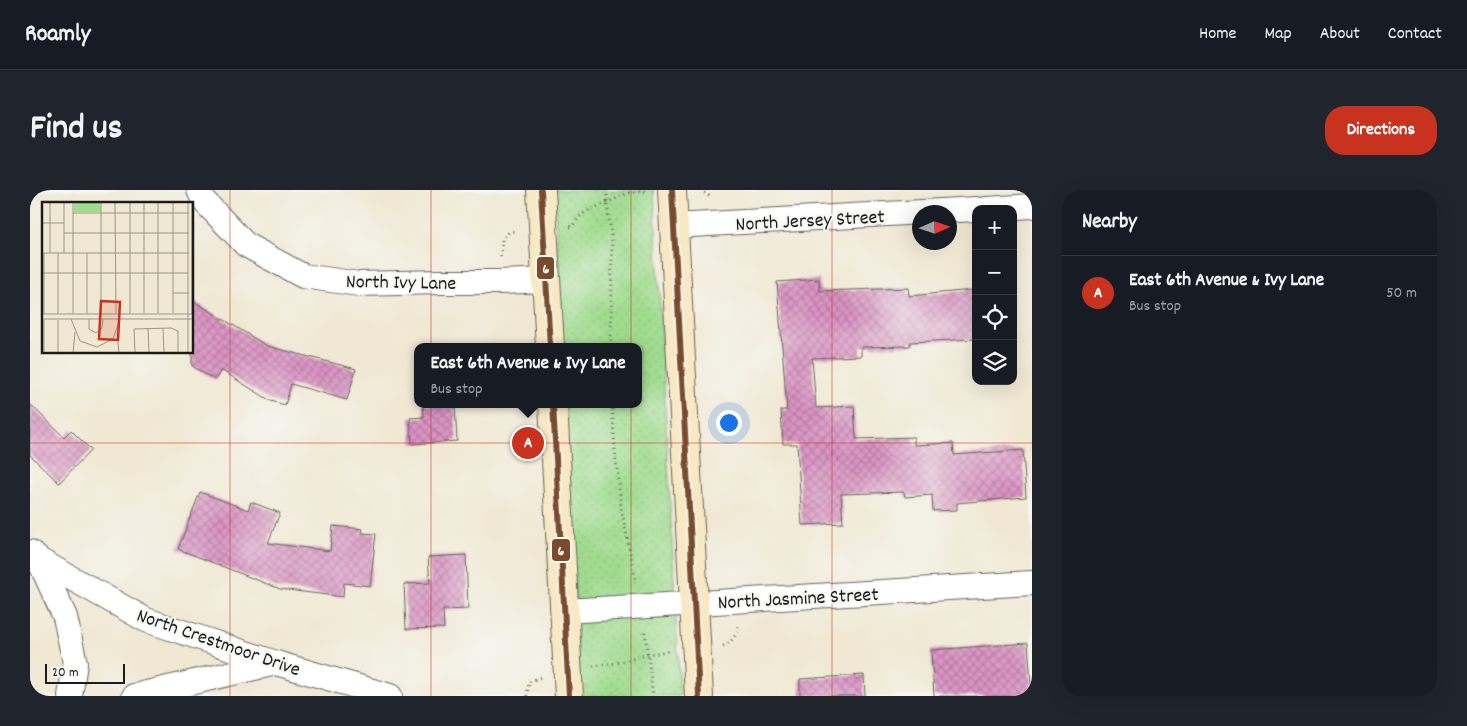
<!DOCTYPE html>
<html lang="en">
<head>
<meta charset="utf-8">
<style>
	body { margin:0; font-family:Dekko,sans-serif; background:#20242c; color:#f1f3f6 }
	.controls { position:absolute; right:15px; top:15px; display:grid; overflow:hidden; border-radius:10px; box-shadow:0 5px 20px #0002 }
	.controls button { width:45px; height:45px; display:grid; place-items:center; padding:0; border:0; border-bottom:1px solid #363941; background:#171b24; color:#f1f3f6; font:25px sans-serif }
	.compass { position:absolute; left:882px; top:15px; width:45px; height:45px; border-radius:50%; background:#171b24; box-shadow:0 5px 20px #0002; rotate:87deg }
	.scale { position:absolute; left:15px; bottom:12px; width:80px; box-sizing:border-box; padding-left:5px; border:2px solid #1c1c1c; border-top:0; font-size:14px; line-height:18px; white-space:nowrap; color:#1c1c1c; -webkit-text-stroke:4px #f6f6f2; paint-order:stroke }
	.you { position:absolute; left:698px; top:232px; width:18px; height:18px; margin:-12px; border:4px solid #fff; border-radius:50%; background:#1a73e8; box-shadow:0 0 0 8px #1a73e833 }
	.badge { display:grid; place-items:center; width:32px; height:32px; border-radius:50%; background:#c8321e; color:#fff; font-size:16px; font-weight:700 }
	.pin { position:absolute; translate:-50% -50%; border:2px solid #fff; box-shadow:0 1px 5px #0006 }
	.popup { position:absolute; left:384px; top:153px; width:228px; height:65px; box-sizing:border-box; display:grid; place-content:center; border-radius:10px; background:#171b24; filter:drop-shadow(0 1px 4px #0005); font-size:16px; white-space:nowrap; color:#9ea1a6 }
	.popup b { font-size:19px; color:#f1f3f6 }
	.popup::after { content:''; position:absolute; left:50%; top:100%; margin-left:-10px; border:10px solid transparent; border-top-color:#171b24 }
	.list { margin:0; padding:0; list-style:none }
	h2 { display:flex; justify-content:space-between; align-items:center; height:65px; margin:0; padding:0 20px; font-size:21px }
	h2 small { font-size:16px; font-weight:400; color:#9ea1a6 }
	.list li { display:grid; grid-template-columns:32px 1fr auto; gap:15px; align-items:center; box-sizing:border-box; height:75px; padding:0 20px; border-top:1px solid #363941 }
	.list b { display:block; font-size:19px; white-space:nowrap }
	.list p { margin:0; font-size:16px; white-space:nowrap; color:#9ea1a6 }
	.list em { font-size:16px; font-style:normal; color:#9ea1a6 }
	.icon { flex:none; width:28px; height:28px; fill:none; stroke:currentColor; stroke-width:2; stroke-linecap:round; stroke-linejoin:round }
	.map { position:relative; flex:none; width:1002px; height:506px; overflow:hidden; border-radius:20px }
	header { display:flex; align-items:center; gap:30px; box-sizing:border-box; height:70px; padding:0 25px; background:#171b24; border-bottom:1px solid #363941 }
	header strong { font-size:24px }
	nav { display:flex; gap:28px; margin-inline-start:auto; font-size:18px }
	.intro { display:flex; align-items:center; justify-content:space-between; box-sizing:border-box; height:120px; padding:0 30px }
	h1 { margin:0; font-size:35px }
	.button { padding:12px 22px; border-radius:20px; background:#c8321e; color:#fff; font-size:18px; font-weight:700 }
	main { display:flex; gap:30px; padding:0 30px }
	aside { flex:1; background:#171b24; border-radius:20px; box-shadow:0 5px 20px #0002 }
	.map>svg:first-child { display:block }
	.park { fill:url(#park-dots); stroke:#5e7c56 }
	.building { fill:url(#building-cross-hatch) }
	.lines { fill:none; stroke-linecap:round; stroke-linejoin:round }
	.street-casing { stroke:#66635c; stroke-width:26 }
	.secondary-casing { stroke:#66635c; stroke-width:30 }
	.path { stroke:#66635c; stroke-width:3; stroke-dasharray:1 4; stroke-linecap:butt }
	.street { stroke:#fff; stroke-width:24 }
	.secondary { stroke:#f8e8c3; stroke-width:28 }
	.bus-1-casing { stroke:#f6f6f2; stroke-width:10 }
	.bus-1 { stroke:#7a4b2a; stroke-width:6 }
	.grid { fill:none; stroke:#c8321e; stroke-width:1; stroke-opacity:0.55 }
	.labels { text-anchor:middle; stroke-width:4; stroke-linejoin:round; paint-order:stroke }
	.street-label { font-size:20px; fill:#1c1c1c; stroke:#f6f6f2 }
	.inset-road { fill:none; stroke:#9b968a; stroke-width:1 }
	.view { fill:#c8321e; fill-opacity:0.15; stroke:#c8321e; stroke-width:2.5 }
	.inset-edge { fill:none; stroke:#1c1c1c; stroke-width:2.5 }
	.line-badge { stroke:#f6f6f2; stroke-width:2 }
	.badge-label { font-size:14px; text-anchor:middle; font-weight:bold; fill:#fff }
</style>
</head>
<body>
<header>
<strong>Roamly</strong>
<nav><a>Home</a><a>Map</a><a>About</a><a>Contact</a></nav>
</header>
<div class="intro"><h1>Find us</h1><a class="button">Directions</a></div>
<main>
<div class="map">
<svg width="1002" height="506" viewBox="0 0 1002 506">
	<defs>
		<pattern id="park-dots" width="8" height="8" patternUnits="userSpaceOnUse" patternTransform="scale(1.25)"><rect width="8" height="8" fill="#a0dc8f"/><path d="M2 2h.1M6 6h.1" fill="none" stroke="#89bc7b" stroke-width="1.8" stroke-linecap="round"/></pattern>
		<pattern id="building-cross-hatch" width="8" height="8" patternUnits="userSpaceOnUse" patternTransform="scale(1.25)"><rect width="8" height="8" fill="#db94c4"/><path d="M0 0l8 8M0 8l8-8" fill="none" stroke="#b1789e"/></pattern>
	</defs>
	<rect width="100%" height="100%" fill="#f6f6f2"/>
	<filter id="ink" filterUnits="userSpaceOnUse"><feTurbulence type="fractalNoise" baseFrequency=".02" numOctaves="2"/><feDisplacementMap in="SourceGraphic" scale="10" xChannelSelector="R" yChannelSelector="G"/><feConvolveMatrix kernelMatrix="1 2 1 2 8 2 1 2 1" color-interpolation-filters="sRGB"/></filter>
	<filter id="wash" filterUnits="userSpaceOnUse"><feTurbulence type="fractalNoise" baseFrequency=".0096" numOctaves="4" result="noise"/><feDisplacementMap in="SourceGraphic" scale="20" xChannelSelector="R" yChannelSelector="G"/><feGaussianBlur stdDeviation="1.12" result="paint"/><feColorMatrix in="noise" values="0 0 0 0 0 0 0 0 0 0 0 0 0 0 0 0 0 1.4 0 .05"/><feComposite in="paint" operator="in"/></filter>
	<g filter="url(#wash)">
		<rect width="100%" height="100%" fill="#f0e8d3"/>
		<path class="park" d="M 524,0 L 624,0 L 650,506 L 550,506 L 535,214 L 608,214 L 608,157 L 532,157 Z"/>
		<g id="blocks">
			<g class="building">
				<path d="M 789,89 L 790,101 L 878,98 L 879,106 L 942,100 L 946,149 L 880,152 L 880,156 L 831,157 L 831,166 L 782,168 L 786,218 L 824,216 L 826,249 L 884,247 L 884,255 L 923,253 L 924,265 L 993,260 L 996,307 L 927,313 L 927,320 L 903,321 L 902,305 L 875,307 L 874,302 L 811,304 L 813,333 L 772,335 L 767,254 L 753,254 L 751,220 L 757,220 L 747,92 Z"/>
				<path d="M 162,110 L 237,156 L 326,179 L 317,210 L 261,194 L 255,215 L 241,211 L 191,180 L 185,190 L 162,176 Z"/>
				<path d="M 0,214 L 34,247 L 41,240 L 61,260 L 29,293 L 0,265 Z"/>
				<path d="M 393,214 L 425,214 L 427,251 L 382,254 L 380,228 L 394,227 Z"/>
				<path d="M 170,302 L 218,320 L 221,312 L 250,323 L 238,353 L 300,361 L 303,336 L 333,339 L 332,343 L 346,344 L 340,396 L 314,393 L 313,407 L 250,399 L 148,359 Z"/>
				<path d="M 436,365 L 438,419 L 413,420 L 414,438 L 376,439 L 374,394 L 400,393 L 398,367 Z"/>
				<path d="M 998,453 L 1002,506 L 904,506 L 901,460 Z"/>
				<path d="M 834,485 L 835,506 L 770,506 L 770,489 Z"/>
			</g>
		</g>
	</g>
	<g filter="url(#ink)">
		<use href="#blocks" fill-opacity="0" stroke="#66635c" stroke-width="1"/>
		<g class="lines">
			<g class="street-casing">
				<g id="street">
					<path d="M 169,0 L 174,11 L 216,55 L 273,86 L 329,94 L 410,92 L 470,92 L 516,90"/>
					<path d="M 956,19 L 1002,16"/>
					<path d="M 644,36 L 946,19"/>
					<path d="M 0,362 L 9,370 L 116,430 L 246,473 L 360,506"/>
					<path d="M 9,370 L 35,427 L 45,473 L 40,506"/>
					<path d="M 535,421 L 1002,393"/>
					<path d="M 104,506 L 246,473"/>
				</g>
			</g>
			<g class="secondary-casing">
				<g id="secondary">
					<path d="M 511,0 L 520,157"/>
					<path d="M 642,0 L 669,506"/>
					<path d="M 523,214 L 539,506"/>
				</g>
			</g>
			<g class="path">
				<path d="M 577,0 L 577,13 L 582,52 L 581,157"/>
				<path d="M 670,0 L 678,5 L 681,8"/>
				<path d="M 540,37 L 542,37 L 548,28 L 557,21 L 599,3 L 615,1"/>
				<path d="M 471,66 L 472,50 L 479,42 L 486,41"/>
				<path d="M 582,214 L 585,260 L 591,317 L 606,392"/>
				<path d="M 615,442 L 623,506"/>
				<path d="M 693,456 C 702,452 707,445 708,436"/>
				<path d="M 563,476 L 587,473 L 619,464 L 640,461"/>
				<path d="M 497,506 L 499,492 L 511,487"/>
			</g>
			<use href="#street" class="street"/>
			<use href="#secondary" class="secondary"/>
			<g class="bus-1-casing">
				<g id="bus-1">
					<path d="M 511,0 L 520,157"/>
					<path d="M 642,0 L 669,506"/>
					<path d="M 523,214 L 539,506"/>
				</g>
			</g>
			<use href="#bus-1" class="bus-1"/>
		</g>
	</g>
	<path class="grid" d="M 200,0 L 200,506M 401,0 L 401,506M 601,0 L 601,506M 802,0 L 802,506M 0,253 L 1002,253"/>
	<g class="labels">
		<g class="street-label">
			<text transform="translate(780 29) rotate(-3)" y="7">North Jersey Street</text>
			<text transform="translate(371 91) rotate(1)" y="7">North Ivy Lane</text>
			<text transform="translate(768 407) rotate(-3)" y="7">North Jasmine Street</text>
			<text transform="translate(189 451) rotate(19)" y="7">North Crestmoor Drive</text>
		</g>
	</g>
	<g transform="translate(12 12)">
		<rect width="151" height="151" fill="#f0e8d3"/>
		<path d="M 32,0 L 58,0 L 59,10 L 32,10 Z" fill="#a0dc8f"/>
		<path class="inset-road" d="M 8,0 L 8,51M 22,0 L 22,51M 73,0 L 74,111M 88,0 L 88,112M 102,0 L 102,111M 116,0 L 116,111M 131,0 L 131,111M 146,0 L 146,151M 31,11 L 147,11M 0,21 L 22,21M 22,31 L 147,31M 0,51 L 147,51M 2,51 L 2,112M 16,51 L 16,112M 45,51 L 45,112M 0,71 L 146,71M 131,91 L 147,91M 59,111 L 59,0M 0,112 L 152,112M 31,112 L 31,0M 150,113 L 150,0M 0,117 L 152,117M 29,117 L 38,139 L 55,145 L 71,137 L 78,117M 47,117 L 47,127 L 54,131 L 60,126 L 61,117M 2,118 L 2,151M 16,118 L 16,151M 106,126 L 107,151M 121,126 L 122,151M 75,130 L 77,151M 31,151 L 33,130M 93,151 L 92,127 L 129,126 L 136,129 L 136,151"/>
		<path class="view" d="M 59,99 L 78,100 L 76,138 L 57,137 Z"/>
		<rect width="151" height="151" class="inset-edge"/>
	</g>
	<g class="line-badge">
		<rect x="506" y="66" width="19" height="24" rx="5" fill="#7a4b2a"/>
		<rect x="521" y="348" width="20" height="24" rx="5" fill="#7a4b2a"/>
	</g>
	<g class="badge-label">
		<text x="516" y="83">6</text>
		<text x="531" y="365">6</text>
	</g>
</svg>
<div class="controls">
<button>+</button>
<button>−</button>
<button><svg class="icon" aria-label="locate" viewBox="0 0 24 24"><circle cx="12" cy="12" r="6"/><path d="M12 2v4M12 18v4M2 12h4M18 12h4"/></svg></button>
<button><svg class="icon" aria-label="layers" viewBox="0 0 24 24"><path d="M12 4l9 5-9 5-9-5zM3 14l9 5 9-5"/></svg></button>
</div>
<svg class="compass" viewBox="-18 -18 36 36"><path d="M0-13l5 13h-10z" fill="#e53935"/><path d="M0 13l5-13h-10z" fill="#9ea1a6"/></svg>
<div class="scale">20 m</div>
<div class="you"></div>
<div class="pin badge" style="left:498px;top:253px">A</div>
<div class="popup"><b>East 6th Avenue &amp; Ivy Lane</b>Bus stop</div>
</div>
<aside>
<h2>Nearby<small></small></h2>
<ul class="list">
<li><span class="badge">A</span><div><b>East 6th Avenue &amp; Ivy Lane</b><p>Bus stop</p></div><em>50 m</em></li>
</ul>
</aside>
</main>
</body>
</html>
